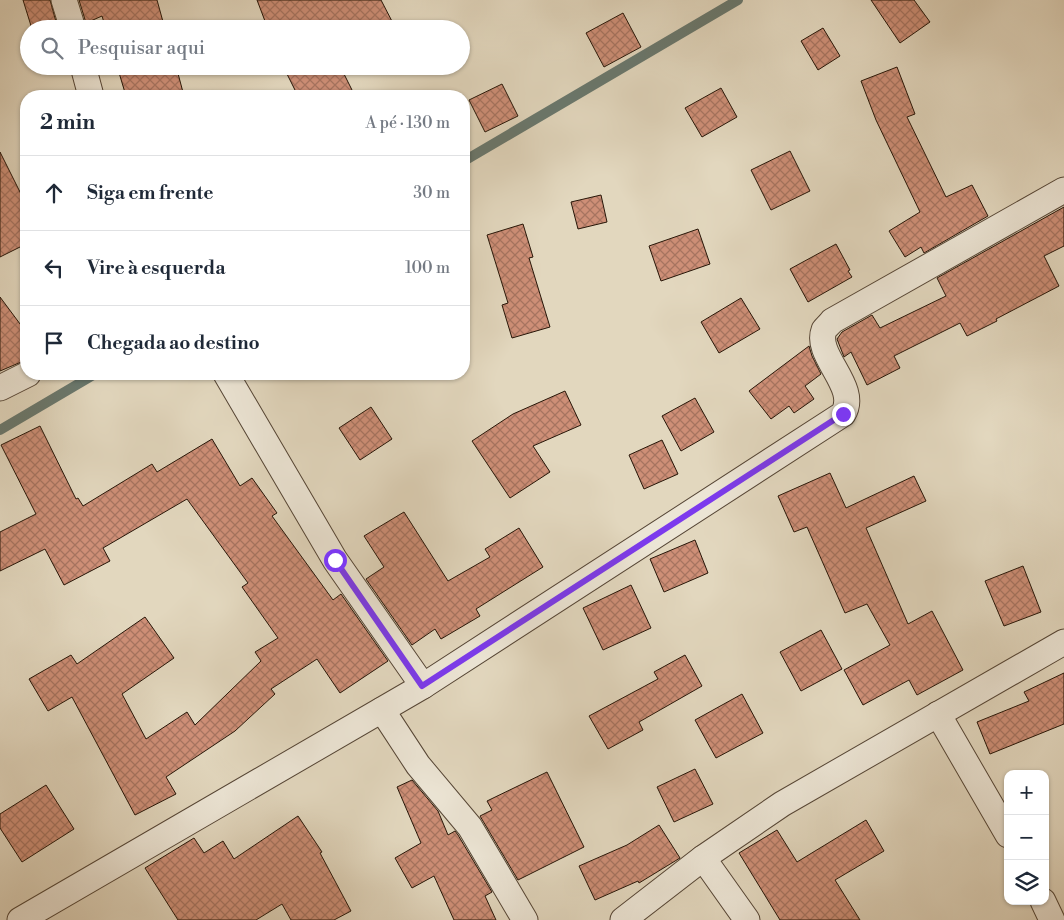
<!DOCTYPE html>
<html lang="pt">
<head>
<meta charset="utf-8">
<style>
	body { margin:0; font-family:"Libre Bodoni",serif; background:#f6f6f7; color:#1f2937 }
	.controls { position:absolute; right:15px; bottom:15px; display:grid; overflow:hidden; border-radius:10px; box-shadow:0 1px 4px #0004 }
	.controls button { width:45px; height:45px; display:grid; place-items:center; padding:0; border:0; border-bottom:1px solid #e0e1e3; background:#fff; color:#1f2937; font:25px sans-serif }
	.stop { position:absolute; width:15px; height:15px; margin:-11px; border:4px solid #7c3aed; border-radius:50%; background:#fff }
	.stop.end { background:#7c3aed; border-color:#fff; box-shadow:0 1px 5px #0008 }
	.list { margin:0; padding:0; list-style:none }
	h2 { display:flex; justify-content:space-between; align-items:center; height:65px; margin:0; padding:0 20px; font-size:21px }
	h2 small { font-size:16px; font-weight:400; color:#747a83 }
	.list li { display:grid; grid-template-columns:32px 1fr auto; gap:15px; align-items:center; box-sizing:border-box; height:75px; padding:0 20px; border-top:1px solid #e0e1e3 }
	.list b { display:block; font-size:19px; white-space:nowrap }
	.list em { font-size:16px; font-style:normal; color:#747a83 }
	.icon { flex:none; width:28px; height:28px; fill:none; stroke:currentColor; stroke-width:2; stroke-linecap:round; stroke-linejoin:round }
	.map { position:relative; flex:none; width:1064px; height:920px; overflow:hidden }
	.search { position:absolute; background:#fff; box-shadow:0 1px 4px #0004; left:20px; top:20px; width:450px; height:55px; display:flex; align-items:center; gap:12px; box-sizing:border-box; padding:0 18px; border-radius:28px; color:#747a83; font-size:19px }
	.panel { position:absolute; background:#fff; box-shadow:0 1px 4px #0004; left:20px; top:90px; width:450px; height:290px; border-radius:20px }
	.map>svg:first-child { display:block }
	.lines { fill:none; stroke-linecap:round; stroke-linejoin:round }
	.stream { stroke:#69786e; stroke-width:10 }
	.building { fill:url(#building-cross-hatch); stroke:#271608 }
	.minor-casing { stroke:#564636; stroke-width:27 }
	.minor { stroke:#ece5d5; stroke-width:25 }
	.route { stroke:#7c3aed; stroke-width:6 }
</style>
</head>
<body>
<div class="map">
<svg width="1064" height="920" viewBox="0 0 1064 920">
	<defs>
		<pattern id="building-cross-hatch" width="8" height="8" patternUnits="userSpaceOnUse" patternTransform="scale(1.25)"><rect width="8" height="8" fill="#ce8f77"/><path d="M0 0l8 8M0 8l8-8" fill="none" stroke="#a77460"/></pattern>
	</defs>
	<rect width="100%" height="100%" fill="#e2d7be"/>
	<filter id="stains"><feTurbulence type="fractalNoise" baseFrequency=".004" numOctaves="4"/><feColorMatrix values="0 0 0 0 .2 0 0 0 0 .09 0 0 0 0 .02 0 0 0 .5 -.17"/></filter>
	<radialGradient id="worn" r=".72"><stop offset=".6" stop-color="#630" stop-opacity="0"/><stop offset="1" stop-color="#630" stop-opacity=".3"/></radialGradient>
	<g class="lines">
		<g class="stream">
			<path d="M 464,161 L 738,0"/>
			<path d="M 0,430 L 95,374"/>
		</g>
	</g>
	<g class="building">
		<path d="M 23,0 L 50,0 L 58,29 L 32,29 Z"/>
		<path d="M 79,0 L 157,0 L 165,29 L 106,29 L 102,16 L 86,23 Z"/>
		<path d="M 257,0 L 381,0 L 396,29 L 268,29 Z"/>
		<path d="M 871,0 L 914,0 L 930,22 L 900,43 Z"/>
		<path d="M 623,13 L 641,47 L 604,67 L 586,33 Z"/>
		<path d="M 823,28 L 840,56 L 818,70 L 801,41 Z"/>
		<path d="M 117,66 L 176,66 L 184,96 L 126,96 Z"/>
		<path d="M 283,66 L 340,66 L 355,96 L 298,96 Z"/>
		<path d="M 897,67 L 915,114 L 907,117 L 946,197 L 972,185 L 988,216 L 924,253 L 921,247 L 905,257 L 889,231 L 920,212 L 876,120 L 861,81 Z"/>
		<path d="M 502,84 L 518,116 L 485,132 L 469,100 Z"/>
		<path d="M 721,88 L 737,117 L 702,137 L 685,108 Z"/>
		<path d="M 790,151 L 810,191 L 771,210 L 751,170 Z"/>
		<path d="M 0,152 L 26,204 L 26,244 L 0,257 Z"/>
		<path d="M 601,195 L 607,222 L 578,229 L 571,202 Z"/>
		<path d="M 1064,207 L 1064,246 L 1044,256 L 1059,286 L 996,319 L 997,321 L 967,336 L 960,323 L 894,356 L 900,368 L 867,385 L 851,352 L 844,357 L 837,339 L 842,332 L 872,315 L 880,328 L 946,296 L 937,278 Z"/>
		<path d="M 523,224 L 533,257 L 529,258 L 550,327 L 512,338 L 502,305 L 508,303 L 487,235 Z"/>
		<path d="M 698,229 L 710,264 L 661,281 L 649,246 Z"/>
		<path d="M 836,244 L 850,270 L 848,271 L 852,277 L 808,302 L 790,269 Z"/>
		<path d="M 0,297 L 26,332 L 26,360 L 0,371 Z"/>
		<path d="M 741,298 L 760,329 L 719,353 L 701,322 Z"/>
		<path d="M 809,346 L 812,356 L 821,374 L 805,386 L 814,399 L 794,413 L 789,406 L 771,419 L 749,391 Z"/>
		<path d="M 565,391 L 581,425 L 533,446 L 550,472 L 510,498 L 472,441 L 513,414 Z"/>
		<path d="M 695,398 L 714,432 L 681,451 L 662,416 Z"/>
		<path d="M 371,407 L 392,439 L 360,460 L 339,428 Z"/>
		<path d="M 40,426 L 76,499 L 78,498 L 83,506 L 152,464 L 157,472 L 212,439 L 240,486 L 252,478 L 277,513 L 272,516 L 333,600 L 341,594 L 388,661 L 340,693 L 317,659 L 271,689 L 275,694 L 235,731 L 166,777 L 176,794 L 135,815 L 72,697 L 48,711 L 29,679 L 71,655 L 77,664 L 145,617 L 174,658 L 122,694 L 146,739 L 187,712 L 195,725 L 261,661 L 255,652 L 278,638 L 242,587 L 248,583 L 187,499 L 103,548 L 110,561 L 64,585 L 45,549 L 0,571 L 0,532 L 36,514 L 1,445 Z"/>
		<path d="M 662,440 L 678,474 L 644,489 L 629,455 Z"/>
		<path d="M 830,473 L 846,508 L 914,476 L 926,501 L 866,528 L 908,624 L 932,611 L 963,670 L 917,695 L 909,680 L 863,705 L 844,670 L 890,645 L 867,604 L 845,613 L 807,527 L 794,532 L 778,496 Z"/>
		<path d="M 404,512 L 448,581 L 490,557 L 485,549 L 519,528 L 543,567 L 476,609 L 480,616 L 441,639 L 435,629 L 412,645 L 366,579 L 384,567 L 364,536 Z"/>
		<path d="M 695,540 L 708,573 L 664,592 L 650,559 Z"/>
		<path d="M 1023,566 L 1041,612 L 1004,626 L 985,581 Z"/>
		<path d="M 631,585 L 651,628 L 603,650 L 583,608 Z"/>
		<path d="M 821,630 L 842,669 L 801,691 L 780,652 Z"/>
		<path d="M 685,655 L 702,686 L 639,722 L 643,730 L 608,749 L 589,716 L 658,679 L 654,672 Z"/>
		<path d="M 1064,673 L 1064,724 L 990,754 L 977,722 L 1029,701 L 1024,692 Z"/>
		<path d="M 742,694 L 763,733 L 716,758 L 695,720 Z"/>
		<path d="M 695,769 L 713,804 L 674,822 L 657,787 Z"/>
		<path d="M 547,772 L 584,847 L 518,880 L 480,816 L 492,810 L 487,801 Z"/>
		<path d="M 412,780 L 438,811 L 448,835 L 455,831 L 458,835 L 492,892 L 485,896 L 496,920 L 454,920 L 434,876 L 412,888 L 395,858 L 421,843 L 397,787 Z"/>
		<path d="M 46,785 L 74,829 L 22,862 L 0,828 L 0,814 Z"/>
		<path d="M 298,816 L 322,852 L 320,853 L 351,911 L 334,920 L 291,920 L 282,904 L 256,920 L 178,920 L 145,868 L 194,838 L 204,853 L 223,841 L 234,859 Z"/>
		<path d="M 866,820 L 884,851 L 835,880 L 860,920 L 780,920 L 739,853 L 777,830 L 797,862 Z"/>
		<path d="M 659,825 L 680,858 L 639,883 L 638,881 L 595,900 L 579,866 L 627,845 Z"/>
	</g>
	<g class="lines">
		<g class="minor-casing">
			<g id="minor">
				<path d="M 64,0 L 73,29"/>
				<path d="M 83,66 L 91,96"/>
				<path d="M 226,374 L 335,560 L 423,686"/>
				<path d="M 0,388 L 28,374"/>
				<path d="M 382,710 L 418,765 L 470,827 L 525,920"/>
				<path d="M 938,714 L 1008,835"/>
				<path d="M 703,858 L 747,920"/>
				<path d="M 1043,901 L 1052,920"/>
				<path d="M 20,920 L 423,686 L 843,414 C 860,387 814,356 824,330 C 826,327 830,324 832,321 L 1064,190"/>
				<path d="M 623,920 L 703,858 L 782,804 L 1064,642"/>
			</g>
		</g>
		<use href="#minor" class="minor"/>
	</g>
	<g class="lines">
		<path class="route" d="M 335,560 L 422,686 L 843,414"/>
	</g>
	<rect width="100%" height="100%" filter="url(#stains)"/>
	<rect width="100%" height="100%" fill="url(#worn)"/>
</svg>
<div class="controls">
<button>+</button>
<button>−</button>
<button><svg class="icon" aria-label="layers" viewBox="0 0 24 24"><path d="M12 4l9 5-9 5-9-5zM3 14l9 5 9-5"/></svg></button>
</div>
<div class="stop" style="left:335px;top:560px"></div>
<div class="stop end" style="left:843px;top:414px"></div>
<div class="search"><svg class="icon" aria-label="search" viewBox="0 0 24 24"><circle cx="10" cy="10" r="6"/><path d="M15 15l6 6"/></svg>Pesquisar aqui</div>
<section class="panel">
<h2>2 min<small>A pé · 130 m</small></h2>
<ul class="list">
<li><svg class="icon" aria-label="ahead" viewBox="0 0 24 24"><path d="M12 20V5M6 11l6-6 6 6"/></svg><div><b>Siga em frente</b></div><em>30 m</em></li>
<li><svg class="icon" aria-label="left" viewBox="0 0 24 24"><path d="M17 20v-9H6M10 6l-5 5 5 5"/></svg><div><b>Vire à esquerda</b></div><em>100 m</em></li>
<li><svg class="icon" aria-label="arrive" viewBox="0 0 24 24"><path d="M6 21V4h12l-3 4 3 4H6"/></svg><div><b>Chegada ao destino</b></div></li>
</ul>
</section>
</div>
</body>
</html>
